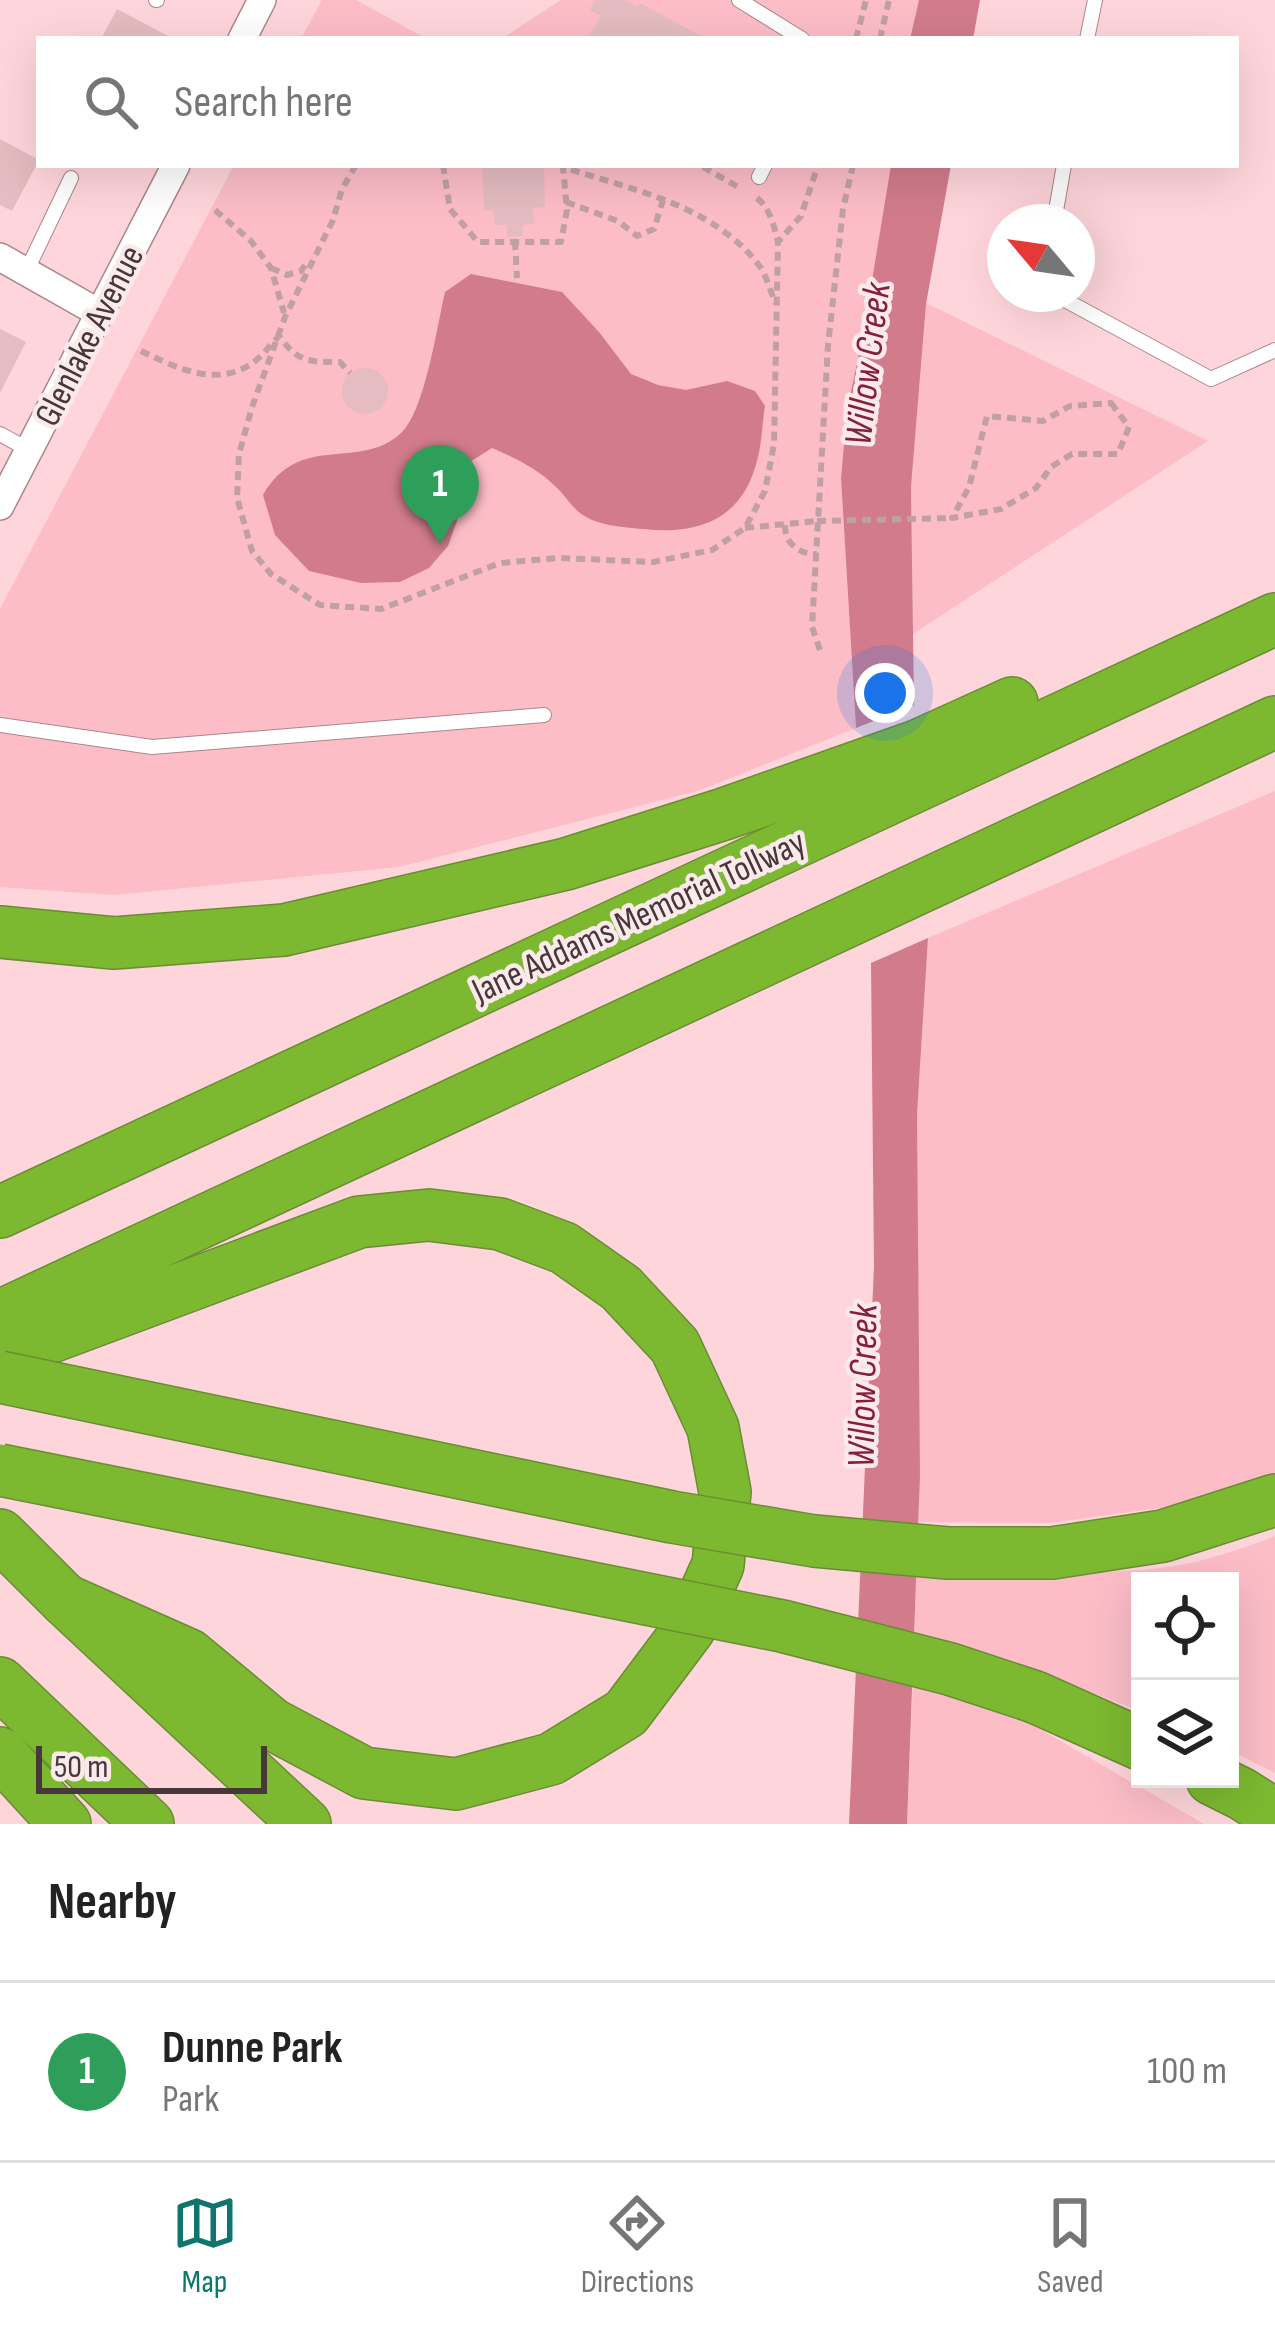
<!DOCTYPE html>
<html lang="en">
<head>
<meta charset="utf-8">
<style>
	body { margin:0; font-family:"Sofia Sans Condensed",sans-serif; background:#f2f2f2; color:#222 }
	.controls { position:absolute; right:36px; bottom:36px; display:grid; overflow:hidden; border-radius:0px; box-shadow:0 12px 48px #0002 }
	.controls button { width:108px; height:108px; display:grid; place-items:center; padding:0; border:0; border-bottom:3px solid #e0e0e0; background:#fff; color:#222; font:60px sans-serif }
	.compass { position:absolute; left:987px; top:204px; width:108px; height:108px; border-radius:50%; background:#fff; box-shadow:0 12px 48px #0002; rotate:299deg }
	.scale { position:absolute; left:36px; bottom:30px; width:231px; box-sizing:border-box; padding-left:12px; border:6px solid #48373a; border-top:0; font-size:33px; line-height:42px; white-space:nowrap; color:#48373a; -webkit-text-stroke:9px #fbeaec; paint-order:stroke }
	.you { position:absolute; left:885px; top:693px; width:42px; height:42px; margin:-30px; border:9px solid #fff; border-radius:50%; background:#1a73e8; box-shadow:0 0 0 18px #1a73e833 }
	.badge { display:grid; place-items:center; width:78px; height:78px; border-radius:50%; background:#0f766e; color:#fff; font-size:39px; font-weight:700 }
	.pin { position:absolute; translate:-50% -99px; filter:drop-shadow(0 3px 6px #0008) }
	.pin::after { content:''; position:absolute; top:63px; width:42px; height:36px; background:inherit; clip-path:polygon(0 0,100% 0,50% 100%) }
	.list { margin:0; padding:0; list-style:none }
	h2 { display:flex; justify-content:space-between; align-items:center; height:156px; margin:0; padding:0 48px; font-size:51px }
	h2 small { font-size:39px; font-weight:400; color:#767676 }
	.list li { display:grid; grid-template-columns:78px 1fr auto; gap:36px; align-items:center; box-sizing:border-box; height:180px; padding:0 48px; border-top:3px solid #e0e0e0 }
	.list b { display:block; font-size:45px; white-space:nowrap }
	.list p { margin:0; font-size:39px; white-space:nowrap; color:#767676 }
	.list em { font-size:39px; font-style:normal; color:#767676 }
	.icon { flex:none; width:66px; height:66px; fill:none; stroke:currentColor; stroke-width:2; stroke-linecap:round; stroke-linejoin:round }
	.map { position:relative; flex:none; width:1275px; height:1824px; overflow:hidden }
	.search { position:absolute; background:#fff; box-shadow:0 12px 48px #0002; left:36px; right:36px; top:36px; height:132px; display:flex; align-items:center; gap:30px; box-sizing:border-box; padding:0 42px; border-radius:0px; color:#767676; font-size:45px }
	.sheet { height:336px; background:#fff }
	nav { display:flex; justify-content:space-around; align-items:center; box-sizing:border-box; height:168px; border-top:3px solid #e0e0e0; background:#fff; font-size:33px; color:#767676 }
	nav a { display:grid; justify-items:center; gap:6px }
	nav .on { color:#0f766e }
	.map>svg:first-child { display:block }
	.green { fill:#fcbdc7 }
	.water { fill:#d27c8b }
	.building { fill:#e4bcc1 }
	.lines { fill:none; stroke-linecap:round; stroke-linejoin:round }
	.lane-casing { stroke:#ab868b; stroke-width:16 }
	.street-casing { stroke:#ab868b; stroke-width:30 }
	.highway-casing { stroke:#6a8c34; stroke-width:54 }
	.path { stroke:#c1a0a5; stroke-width:6; stroke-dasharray:9 6; stroke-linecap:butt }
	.lane { stroke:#fff; stroke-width:14 }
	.street { stroke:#fff; stroke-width:27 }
	.highway { stroke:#7cb930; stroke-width:51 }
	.highway-bridge-casing { stroke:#6a8c34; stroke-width:54; stroke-linecap:butt }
	.path-bridge { stroke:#c1a0a5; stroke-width:6; stroke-dasharray:9 6; stroke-linecap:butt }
	.highway-bridge { stroke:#7cb930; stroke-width:51 }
	.labels { text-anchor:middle; stroke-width:9; stroke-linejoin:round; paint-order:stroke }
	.street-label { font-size:36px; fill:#48373a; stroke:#fbeaec }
	.water-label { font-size:39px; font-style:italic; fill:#861f3d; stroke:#fbeaec }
</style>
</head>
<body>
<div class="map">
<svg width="1275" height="1824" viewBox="0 0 1275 1824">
	<rect width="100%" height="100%" fill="#fed5db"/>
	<g class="green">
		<path d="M 322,0 L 356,0 L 427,39 L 301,39 Z"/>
		<path d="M 561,0 L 919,0 L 910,39 L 501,39 Z"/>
		<path d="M 234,165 L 891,165 L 863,335 L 847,410 L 841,478 L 856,728 L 701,790 L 399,867 L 114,895 L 0,887 L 0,609 Z"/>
		<path d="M 926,303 L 1208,441 L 913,634 L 911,487 Z"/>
		<path d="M 1275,791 L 1275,1474 L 1166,1507 L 1050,1523 L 919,1522 L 917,1114 L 928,938 Z"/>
		<path d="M 1275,1536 L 1275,1773 L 1230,1750 L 1230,1581 L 1140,1581 L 1140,1711 L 1043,1674 L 914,1632 L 917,1571 C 1000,1572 1085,1577 1168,1567 C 1203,1562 1242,1549 1275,1536 Z"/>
		<path d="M 913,1683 L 1026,1721 L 1204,1824 L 907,1824 Z"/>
	</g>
	<g class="water">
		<path d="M 919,0 L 980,0 L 973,39 L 910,39 Z"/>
		<path d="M 891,165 L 951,165 L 926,304 L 911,487 L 914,705 L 856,728 L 841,478 L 847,410 L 863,335 Z"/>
		<path d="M 471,274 L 562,292 L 599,332 L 631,374 L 658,385 L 686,390 L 727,381 L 755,391 L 765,406 C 762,424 762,444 757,461 C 742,520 698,535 643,529 C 623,527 597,526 580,513 C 571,506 564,494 555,486 C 537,468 515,458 492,448 L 462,467 L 457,521 L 448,546 L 429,568 L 400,582 L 361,583 L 309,571 L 275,535 L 263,495 C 300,431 359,472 401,433 C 425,411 437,326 445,292 Z"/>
		<path d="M 928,938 L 917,1114 L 920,1475 L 907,1824 L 849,1824 L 874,1267 L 871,963 Z"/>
	</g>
	<g class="building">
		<path d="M 595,0 L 625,0 L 638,7 L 640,3 L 706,39 L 588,39 L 601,16 L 590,10 Z"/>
		<path d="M 117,9 L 174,39 L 101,39 Z"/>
		<path d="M 0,139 L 39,160 L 12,211 L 0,205 Z"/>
		<path d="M 482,165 L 544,165 L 545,207 L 533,208 L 534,224 L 523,225 L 523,236 L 507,237 L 507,225 L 495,225 L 494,210 L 484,210 Z"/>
		<path d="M 0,329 L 26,342 L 0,393 Z"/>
		<circle cx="365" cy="391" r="23"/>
	</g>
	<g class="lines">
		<g class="lane-casing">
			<g id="lane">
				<path d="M 156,0 L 157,0"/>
				<path d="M 739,0 L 802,39"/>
				<path d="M 1087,39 L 1095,0"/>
				<path d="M 759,177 L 765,165"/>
				<path d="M 1054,222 L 1064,165"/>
				<path d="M 26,272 L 71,178"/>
				<path d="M 1054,294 L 1211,379 L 1275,350"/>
				<path d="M 0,434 L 29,450"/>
				<path d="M 0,725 L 152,747 L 544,715"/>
			</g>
		</g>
		<g class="street-casing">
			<g id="street">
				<path d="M 242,39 L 262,0"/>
				<path d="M 0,257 L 99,313"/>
				<path d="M 0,506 L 176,165"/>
			</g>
		</g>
		<g class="highway-casing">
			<g id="highway">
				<path d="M 0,932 L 114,943 L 284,930 L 566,864 L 724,814 L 917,746 L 1012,703"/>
				<path d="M 0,1212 L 1275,619"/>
				<path d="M 0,1316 L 1275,722"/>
				<path d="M 0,1356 L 359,1222 L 429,1215 L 500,1224 L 564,1248 L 621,1288 L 675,1346 L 713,1428 L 725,1492 L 718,1565 L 689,1629 L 626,1713 L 551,1759 L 456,1784 L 364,1773 L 272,1724 L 189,1655 L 65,1600"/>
				<path d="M 0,1535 L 65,1600 L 305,1824"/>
				<path d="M 1052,1553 L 1163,1536 L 1275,1500"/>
				<path d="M 0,1683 L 148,1824"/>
				<path d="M 1035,1697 L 1140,1744"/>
				<path d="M 0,1753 L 65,1824"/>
				<path d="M 1212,1779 L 1242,1794 L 1275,1815"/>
			</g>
		</g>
		<g class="path">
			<path d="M 856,39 L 866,0"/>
			<path d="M 880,39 L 889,0"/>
			<path d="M 356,165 L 342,189 L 333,220 L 285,317 L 252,407 L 239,454 L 237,498 L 252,551 L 271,574 L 320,605 L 381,609 L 500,563 L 559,558 L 653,562 L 712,550 L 745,528 L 765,491 L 774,444 L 778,242 L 801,216 L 818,165"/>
			<path d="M 443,165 L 450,209 L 478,242 L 561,242 L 567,210 L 563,167 C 632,190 715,205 761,268 C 767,278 771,292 775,303"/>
			<path d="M 703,167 L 740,188"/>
			<path d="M 757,198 C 770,208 774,226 778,242"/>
			<path d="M 566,202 L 618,221 L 637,236 L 654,229 L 663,200"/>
			<path d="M 215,210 L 251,241 L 271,268 L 284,313"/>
			<path d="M 515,241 L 517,278"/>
			<path d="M 271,268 L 287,275 L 301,271 L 308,261"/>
			<path d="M 141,351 C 175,367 215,388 251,364 C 262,357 270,345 279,336 C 298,362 308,362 340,362 L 350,373"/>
			<path d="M 1111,403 L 1129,427 L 1118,454 L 1072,454 L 1051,467 L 1036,488 L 1001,509 L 952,518 L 969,487 L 987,416 L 1043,421 L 1070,406 Z"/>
			<path d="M 785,525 C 784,543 800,555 817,554"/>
			<path d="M 745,528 L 817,521"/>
			<path d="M 820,650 L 812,627 L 828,345 L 843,209 L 853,165"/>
		</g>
		<use href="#lane" class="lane"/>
		<use href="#street" class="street"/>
		<use href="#highway" class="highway"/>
		<g class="highway-bridge-casing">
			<g id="highway-bridge">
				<path d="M 0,1377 L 672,1517 L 814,1541 L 948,1553 L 1052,1553"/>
				<path d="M 0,1470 L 782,1626 L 950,1669 L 1035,1697"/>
			</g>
		</g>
		<path class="path-bridge" d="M 817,521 L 952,518"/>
		<use href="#highway-bridge" class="highway-bridge"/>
	</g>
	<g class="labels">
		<g class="street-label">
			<text transform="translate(88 335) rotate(-63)" y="13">Glenlake Avenue</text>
			<text transform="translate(638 915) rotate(-25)" y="13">Jane Addams Memorial Tollway</text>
		</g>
		<g class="water-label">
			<text transform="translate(866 364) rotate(-83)" y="14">Willow Creek</text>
			<text transform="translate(861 1386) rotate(-89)" y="14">Willow Creek</text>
		</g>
	</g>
</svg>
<div class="controls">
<button><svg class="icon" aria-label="locate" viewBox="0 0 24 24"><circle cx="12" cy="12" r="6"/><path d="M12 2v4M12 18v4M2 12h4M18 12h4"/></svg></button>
<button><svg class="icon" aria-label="layers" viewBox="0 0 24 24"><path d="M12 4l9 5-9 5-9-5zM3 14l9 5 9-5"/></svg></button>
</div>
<svg class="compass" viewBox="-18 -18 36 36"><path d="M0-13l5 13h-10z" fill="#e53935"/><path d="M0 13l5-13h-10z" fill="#767676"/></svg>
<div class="scale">50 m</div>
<div class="you"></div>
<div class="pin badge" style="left:440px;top:544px;background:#2e9e5b">1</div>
<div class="search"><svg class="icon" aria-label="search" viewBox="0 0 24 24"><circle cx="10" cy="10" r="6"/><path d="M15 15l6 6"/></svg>Search here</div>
</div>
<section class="sheet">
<h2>Nearby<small></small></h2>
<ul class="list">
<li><span class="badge" style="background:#2e9e5b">1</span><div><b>Dunne Park</b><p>Park</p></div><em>100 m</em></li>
</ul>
</section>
<nav>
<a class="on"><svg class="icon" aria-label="map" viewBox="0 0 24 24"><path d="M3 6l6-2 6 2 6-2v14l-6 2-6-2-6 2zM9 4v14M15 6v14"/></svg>Map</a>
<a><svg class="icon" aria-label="directions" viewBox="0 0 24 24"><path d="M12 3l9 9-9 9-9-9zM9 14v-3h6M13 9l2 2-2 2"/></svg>Directions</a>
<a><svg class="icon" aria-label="saved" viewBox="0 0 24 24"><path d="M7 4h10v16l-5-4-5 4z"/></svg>Saved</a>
</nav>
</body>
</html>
